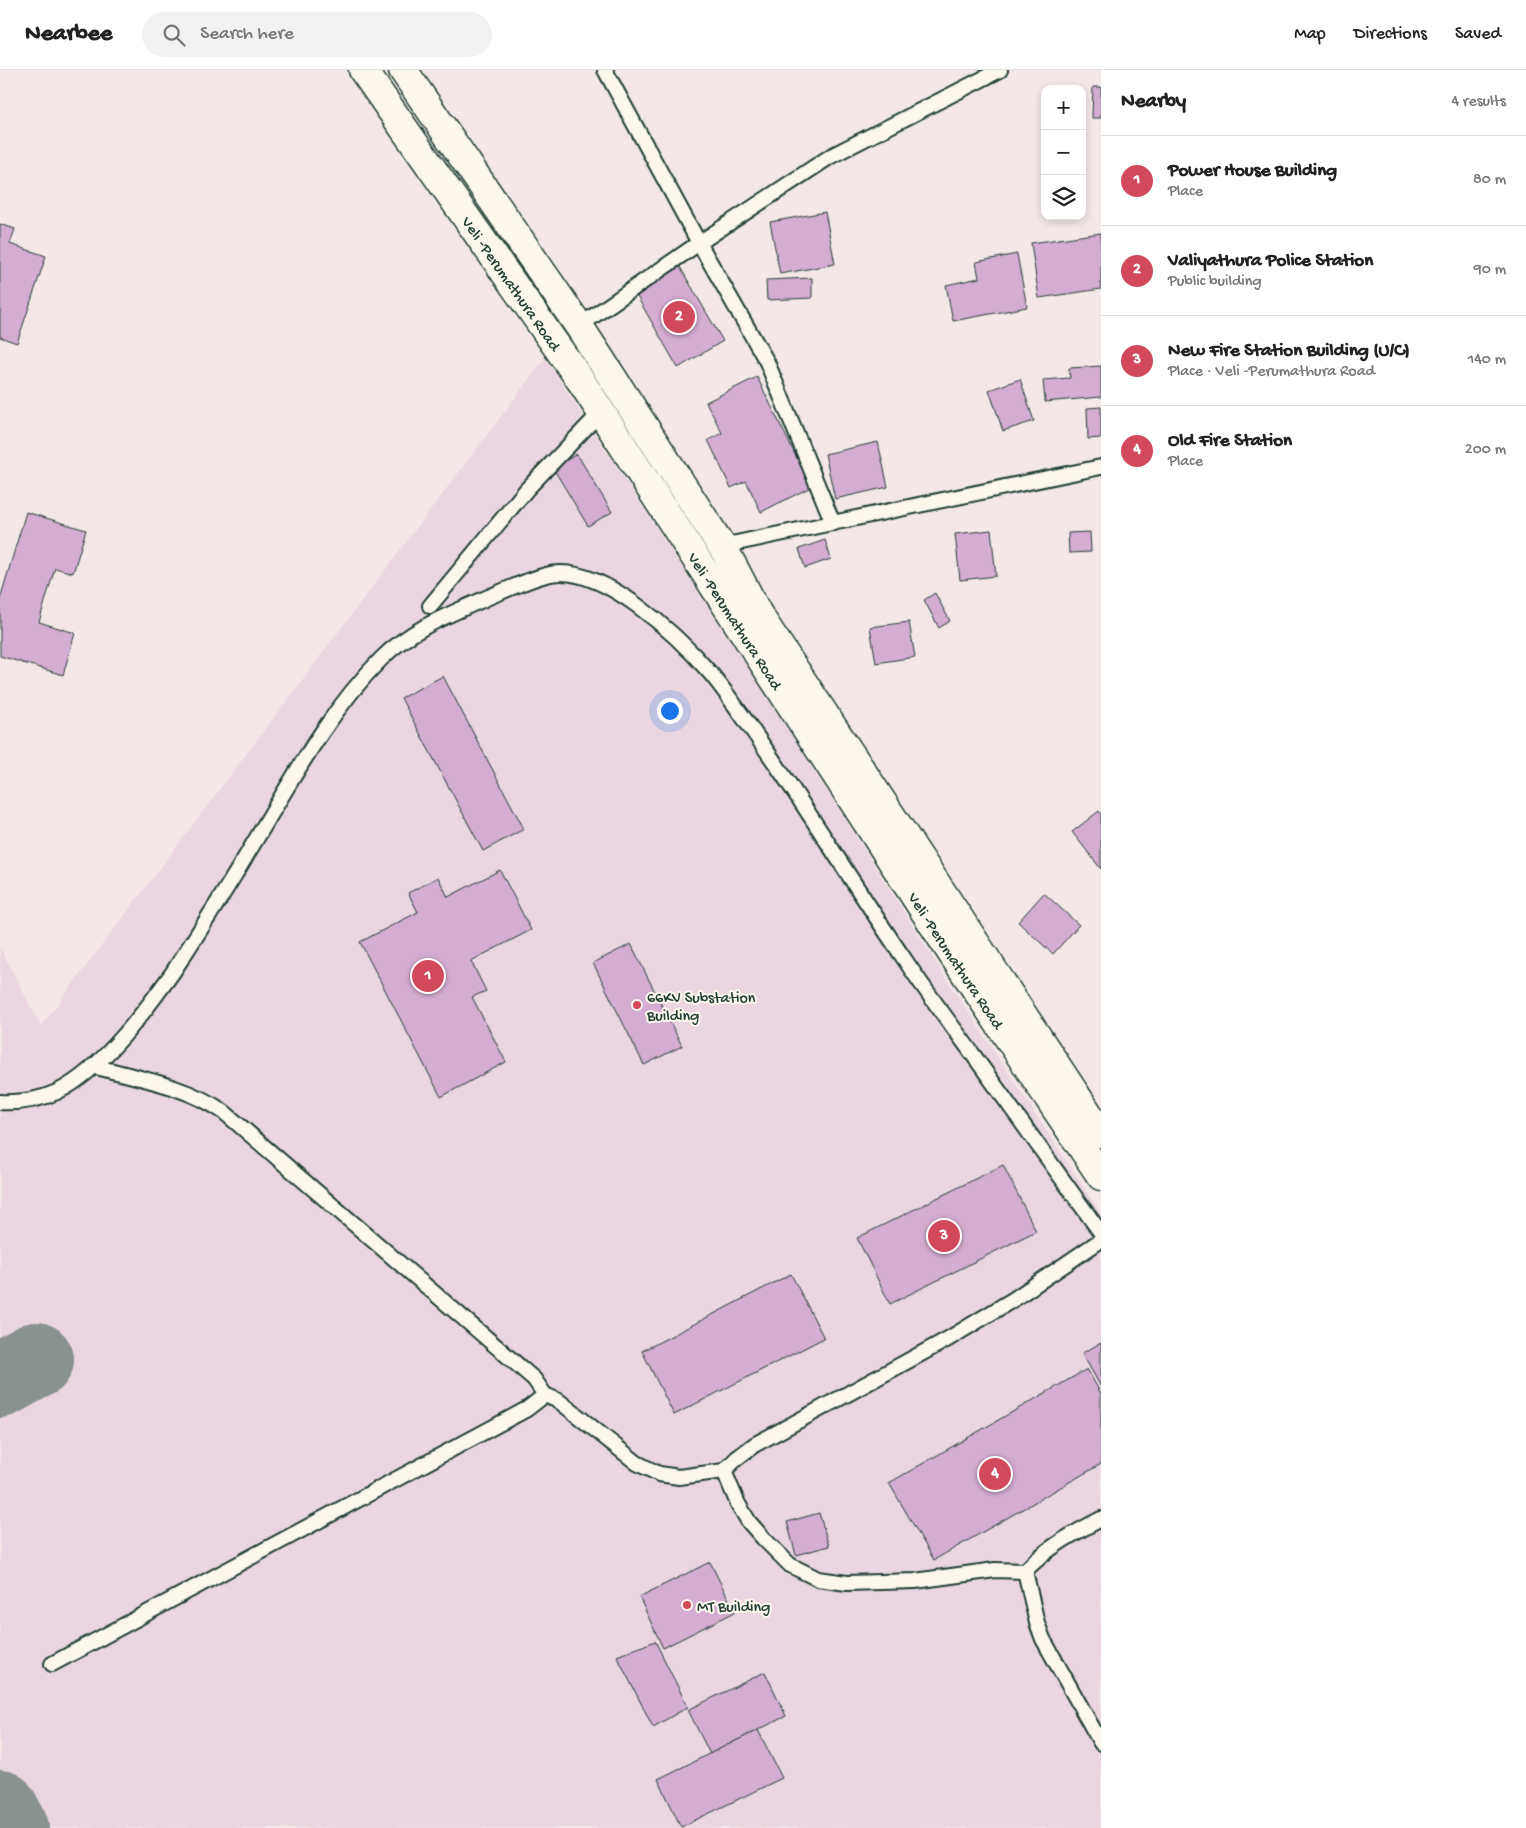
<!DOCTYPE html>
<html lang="en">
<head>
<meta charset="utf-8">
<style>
	body { margin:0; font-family:"Gochi Hand",sans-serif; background:#f2f2f2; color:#222 }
	.controls { position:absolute; right:15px; top:15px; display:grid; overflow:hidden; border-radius:10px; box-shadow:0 2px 8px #0003 }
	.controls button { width:45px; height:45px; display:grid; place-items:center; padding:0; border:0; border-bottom:1px solid #e0e0e0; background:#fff; color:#222; font:25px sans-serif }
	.you { position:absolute; left:669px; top:640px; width:18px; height:18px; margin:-12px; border:4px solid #fff; border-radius:50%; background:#1a73e8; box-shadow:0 0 0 8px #1a73e833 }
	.badge { display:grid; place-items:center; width:32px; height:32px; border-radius:50%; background:#d1495b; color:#fff; font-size:16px; font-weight:700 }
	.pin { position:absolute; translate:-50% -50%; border:2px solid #fff; box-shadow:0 1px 5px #0006 }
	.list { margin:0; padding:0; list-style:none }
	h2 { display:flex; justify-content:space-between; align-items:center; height:65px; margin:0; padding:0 20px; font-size:21px }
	h2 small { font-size:16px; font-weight:400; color:#767676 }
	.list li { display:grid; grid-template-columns:32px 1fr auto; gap:15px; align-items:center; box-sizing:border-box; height:90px; padding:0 20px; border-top:1px solid #e0e0e0 }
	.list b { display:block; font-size:19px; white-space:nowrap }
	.list p { margin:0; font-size:16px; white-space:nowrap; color:#767676 }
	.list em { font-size:16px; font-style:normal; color:#767676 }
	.icon { flex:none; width:28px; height:28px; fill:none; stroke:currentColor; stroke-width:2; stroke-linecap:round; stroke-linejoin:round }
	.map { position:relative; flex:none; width:1101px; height:1758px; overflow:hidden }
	header { display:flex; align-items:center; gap:30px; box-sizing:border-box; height:70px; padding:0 25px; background:#fff; border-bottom:1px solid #e0e0e0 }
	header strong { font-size:24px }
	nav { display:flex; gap:28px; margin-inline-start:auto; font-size:18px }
	.search { width:350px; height:45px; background:#f2f2f2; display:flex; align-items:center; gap:12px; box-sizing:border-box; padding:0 18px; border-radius:28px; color:#767676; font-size:19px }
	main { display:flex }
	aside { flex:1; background:#fff }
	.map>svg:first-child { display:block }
	.built { fill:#ead6e1 }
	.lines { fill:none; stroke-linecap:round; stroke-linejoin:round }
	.taxiway { stroke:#89928e; stroke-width:76 }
	.building { fill:#d5acd2; stroke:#1f3d34 }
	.lane-casing { stroke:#1f3d34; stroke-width:18 }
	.secondary-casing { stroke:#1f3d34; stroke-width:31 }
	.lane { stroke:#fbf7ec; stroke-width:14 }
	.secondary { stroke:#fbf7ec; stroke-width:28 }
	.poi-dot { fill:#d1495b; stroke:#fbf7ec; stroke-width:2 }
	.labels { text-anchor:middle; stroke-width:4; stroke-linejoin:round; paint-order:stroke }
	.street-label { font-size:16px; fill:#1f3d34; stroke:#fbf7ec }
	.poi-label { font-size:16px; fill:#1f3d34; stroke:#fbf7ec; text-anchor:start }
</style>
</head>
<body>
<header>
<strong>Nearbee</strong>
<div class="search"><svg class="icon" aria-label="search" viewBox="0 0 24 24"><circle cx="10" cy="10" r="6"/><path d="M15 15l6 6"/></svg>Search here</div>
<nav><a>Map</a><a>Directions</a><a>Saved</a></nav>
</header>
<main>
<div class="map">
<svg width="1101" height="1758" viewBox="0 0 1101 1758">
	<rect width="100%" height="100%" fill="#f3e8e7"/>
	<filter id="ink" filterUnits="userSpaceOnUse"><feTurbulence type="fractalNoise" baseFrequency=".02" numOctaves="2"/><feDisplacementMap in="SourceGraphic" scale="10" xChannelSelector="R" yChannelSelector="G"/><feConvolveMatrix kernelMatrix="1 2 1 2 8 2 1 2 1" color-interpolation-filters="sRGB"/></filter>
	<g filter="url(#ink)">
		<path class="built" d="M 545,288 L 751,601 L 953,919 L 1101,1143 L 1101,1758 L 0,1758 L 0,877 L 41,956 Z"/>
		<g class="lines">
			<g class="taxiway">
				<path d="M 0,1310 L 36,1290"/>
				<path d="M 0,1738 L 11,1758"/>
			</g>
		</g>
		<g class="building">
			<path d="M 1093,17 L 1101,17 L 1101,48 L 1092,48 Z"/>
			<path d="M 825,142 L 835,194 L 780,204 L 770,152 Z"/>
			<path d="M 0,154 L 15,159 L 10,174 L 46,186 L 17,273 L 0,267 Z"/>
			<path d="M 1101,163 L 1101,219 L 1039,228 L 1031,173 Z"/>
			<path d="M 1017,184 L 1027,237 L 953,251 L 946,215 L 979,208 L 976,192 Z"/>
			<path d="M 680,197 L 723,271 L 678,298 L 635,223 Z"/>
			<path d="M 812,208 L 812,228 L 767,230 L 766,210 Z"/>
			<path d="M 1101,296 L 1101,327 L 1045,332 L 1043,310 L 1070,308 L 1069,298 Z"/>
			<path d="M 757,307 L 811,417 L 761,442 L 746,411 L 731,418 L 708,370 L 722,363 L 706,332 Z"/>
			<path d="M 1020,309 L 1034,351 L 1003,361 L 989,320 Z"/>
			<path d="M 1101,337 L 1101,368 L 1088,369 L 1087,338 Z"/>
			<path d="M 878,372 L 888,417 L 835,429 L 825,384 Z"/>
			<path d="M 577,384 L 612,442 L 588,456 L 553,398 Z"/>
			<path d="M 26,442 L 86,460 L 73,503 L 55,498 L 39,552 L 75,563 L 63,605 L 0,586 L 0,529 Z"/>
			<path d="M 991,460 L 996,506 L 960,510 L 955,464 Z"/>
			<path d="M 1090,462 L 1091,482 L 1069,483 L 1068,463 Z"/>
			<path d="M 825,470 L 831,489 L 805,498 L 799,479 Z"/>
			<path d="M 935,523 L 950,551 L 939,558 L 924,530 Z"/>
			<path d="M 909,552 L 915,587 L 876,593 L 870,557 Z"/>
			<path d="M 443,606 L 524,759 L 483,781 L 401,628 Z"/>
			<path d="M 1099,741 L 1101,744 L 1101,799 L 1072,762 Z"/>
			<path d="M 500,800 L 531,860 L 471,891 L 486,921 L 472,927 L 506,992 L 441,1027 L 360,872 L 418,842 L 408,823 L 438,807 L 448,827 Z"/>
			<path d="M 1044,823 L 1079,855 L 1053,884 L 1018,852 Z"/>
			<path d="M 631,874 L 682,976 L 644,995 L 593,893 Z"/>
			<path d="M 1003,1095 L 1036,1161 L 890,1234 L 857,1168 Z"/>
			<path d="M 791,1204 L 824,1268 L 674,1345 L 642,1281 Z"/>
			<path d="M 1101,1273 L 1101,1317 L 1082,1283 Z"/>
			<path d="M 1087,1299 L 1101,1324 L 1101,1394 L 934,1490 L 889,1413 Z"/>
			<path d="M 819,1443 L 829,1476 L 796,1485 L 787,1452 Z"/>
			<path d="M 710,1492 L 735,1542 L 663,1578 L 639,1527 Z"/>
			<path d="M 655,1571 L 688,1637 L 653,1657 L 617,1586 Z"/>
			<path d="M 765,1602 L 786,1646 L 710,1684 L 688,1640 Z"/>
			<path d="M 758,1660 L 782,1708 L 681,1757 L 658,1709 Z"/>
		</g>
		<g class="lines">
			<g class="lane-casing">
				<g id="lane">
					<path d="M 605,0 L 699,173 L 767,292 L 833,453"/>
					<path d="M 579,256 L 699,173 L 831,86 L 1000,0"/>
					<path d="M 722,476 L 1101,397"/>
					<path d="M 430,536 L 527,419 L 601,342"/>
					<path d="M 93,996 C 137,1008 187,1016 224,1042 L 534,1309 L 545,1325 L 559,1331 L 637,1393 L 659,1404 L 679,1407 L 724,1401 L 737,1388 L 754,1375 L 948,1269 L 1014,1229 L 1101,1170"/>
					<path d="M 0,1032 C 20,1033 39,1030 57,1022 C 101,1001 145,941 173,902 C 199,862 225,822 249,781 C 289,715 327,643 382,588 C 412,558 453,543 491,526 C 509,519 527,510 546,505 C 600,490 680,568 712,605 C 733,631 752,660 771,687 C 817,754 859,823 905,890 C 927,923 951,954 974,986 C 1017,1045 1059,1104 1101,1163"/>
					<path d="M 724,1401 L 738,1434 L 749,1452 L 763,1468 L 790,1495 L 818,1509 L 847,1513 L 915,1511 L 995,1500 L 1025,1501 C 1048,1477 1072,1464 1101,1449"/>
					<path d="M 1025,1501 L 1037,1553 L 1043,1569 L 1101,1673"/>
					<path d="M 52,1594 L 527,1339 L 545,1325"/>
				</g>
			</g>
			<g class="secondary-casing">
				<g id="secondary">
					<path id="s1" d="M 363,0 L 581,311 L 949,879 L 1101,1106"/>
					<path d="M 403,0 L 579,256 L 726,483 L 758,544 L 1101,1063"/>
				</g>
			</g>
			<use href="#lane" class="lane"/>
			<use href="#secondary" class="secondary"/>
		</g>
	</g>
	<g class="poi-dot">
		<circle cx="637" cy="935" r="5"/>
		<circle cx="687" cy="1535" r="5"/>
	</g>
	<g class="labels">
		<g class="street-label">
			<text dy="6" stroke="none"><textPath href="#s1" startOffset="260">Veli -Perumathura Road</textPath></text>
			<text dy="6" stroke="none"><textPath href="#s1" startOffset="665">Veli -Perumathura Road</textPath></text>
			<text dy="6" stroke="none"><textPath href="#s1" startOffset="1070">Veli -Perumathura Road</textPath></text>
		</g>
		<g class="poi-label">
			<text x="647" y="932">66KV Substation<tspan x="647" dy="18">Building</tspan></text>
			<text x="697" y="1541">MT Building</text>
		</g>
	</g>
</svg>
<div class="controls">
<button>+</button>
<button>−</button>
<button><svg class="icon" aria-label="layers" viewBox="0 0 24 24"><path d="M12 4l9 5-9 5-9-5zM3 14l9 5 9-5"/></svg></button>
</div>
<div class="you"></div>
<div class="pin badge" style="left:428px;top:906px">1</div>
<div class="pin badge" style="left:679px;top:247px">2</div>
<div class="pin badge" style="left:944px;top:1166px">3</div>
<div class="pin badge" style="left:995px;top:1404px">4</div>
</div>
<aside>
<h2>Nearby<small>4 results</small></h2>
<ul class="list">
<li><span class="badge">1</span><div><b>Power House Building</b><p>Place</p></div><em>80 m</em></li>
<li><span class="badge">2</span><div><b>Valiyathura Police Station</b><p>Public building</p></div><em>90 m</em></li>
<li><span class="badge">3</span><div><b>New Fire Station Building (U/C)</b><p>Place · Veli -Perumathura Road</p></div><em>140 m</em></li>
<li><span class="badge">4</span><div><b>Old Fire Station</b><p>Place</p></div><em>200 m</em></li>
</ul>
</aside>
</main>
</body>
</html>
